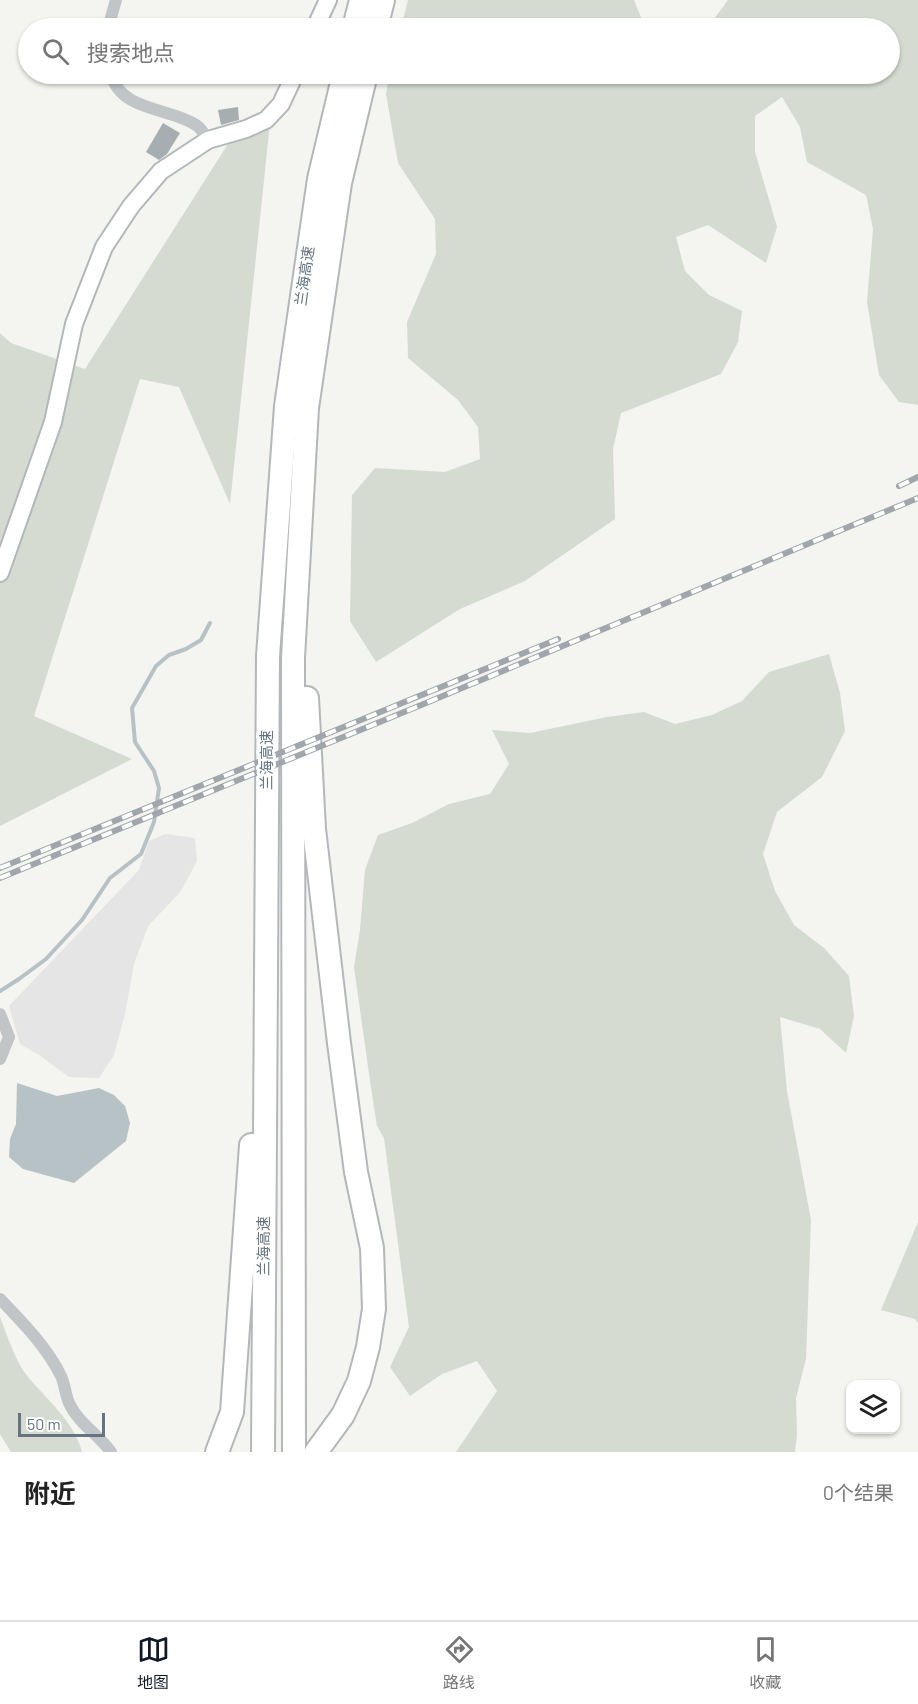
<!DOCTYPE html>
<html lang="zh">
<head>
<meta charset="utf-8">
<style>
	body { margin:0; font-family:Barlow,"Noto Sans SC",sans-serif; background:#f6f6f6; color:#222 }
	.controls { position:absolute; right:18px; bottom:18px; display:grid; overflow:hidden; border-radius:12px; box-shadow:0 2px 4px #0004 }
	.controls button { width:54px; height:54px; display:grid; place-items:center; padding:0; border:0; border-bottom:2px solid #e0e0e0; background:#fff; color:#222; font:30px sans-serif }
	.scale { position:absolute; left:18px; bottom:15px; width:87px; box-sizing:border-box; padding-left:6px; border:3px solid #647480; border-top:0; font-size:16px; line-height:21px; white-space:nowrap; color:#647480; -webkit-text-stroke:4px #fff; paint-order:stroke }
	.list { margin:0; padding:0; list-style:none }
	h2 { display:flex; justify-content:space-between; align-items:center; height:78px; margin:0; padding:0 24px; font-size:26px }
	h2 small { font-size:20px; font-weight:400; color:#767676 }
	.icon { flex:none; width:33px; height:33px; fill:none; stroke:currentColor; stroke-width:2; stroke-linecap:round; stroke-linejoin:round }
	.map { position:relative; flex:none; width:918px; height:1452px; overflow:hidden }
	.search { position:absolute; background:#fff; box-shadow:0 2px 4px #0004; left:18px; right:18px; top:18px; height:66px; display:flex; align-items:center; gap:15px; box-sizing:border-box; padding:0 21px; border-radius:33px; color:#767676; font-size:22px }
	.sheet { height:168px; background:#fff }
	nav { display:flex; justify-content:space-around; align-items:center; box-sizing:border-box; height:84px; border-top:2px solid #e0e0e0; background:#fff; font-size:16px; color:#767676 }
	nav a { display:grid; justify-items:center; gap:3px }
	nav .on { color:#111827 }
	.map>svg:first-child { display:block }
	.built { fill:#e4e5e4 }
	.green { fill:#d5dbd1 }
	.water { fill:#b7c2c6 }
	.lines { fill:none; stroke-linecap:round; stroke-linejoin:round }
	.stream { stroke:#b7c2c6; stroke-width:4 }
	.building { fill:#a6aeb2 }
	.secondary-casing { stroke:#b2b7ba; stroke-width:20 }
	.motorway-casing { stroke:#b4b7ba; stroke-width:26 }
	.minor { stroke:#c2c5c8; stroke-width:12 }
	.secondary { stroke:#fff; stroke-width:16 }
	.motorway { stroke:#fff; stroke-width:22 }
	.rail-casing { stroke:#a0a6ab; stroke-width:6 }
	.rail { stroke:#fff; stroke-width:4; stroke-dasharray:11; stroke-linecap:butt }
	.labels { text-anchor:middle; stroke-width:6; stroke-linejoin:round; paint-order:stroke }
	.street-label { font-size:15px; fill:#647480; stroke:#fff }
</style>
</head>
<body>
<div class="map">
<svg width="918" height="1452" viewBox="0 0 918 1452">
	<rect width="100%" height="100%" fill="#f4f4f0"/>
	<path class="built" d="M 166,834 L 195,838 L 197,861 L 181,891 L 148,926 L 134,964 L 125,1014 L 114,1055 L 99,1078 L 69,1077 L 39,1055 L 20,1044 L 9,1006 L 139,870 L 149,841 Z"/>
	<g class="green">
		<path d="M 408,0 L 634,0 L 644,25 L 656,28 L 401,28 Z"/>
		<path d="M 728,0 L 918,0 L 918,405 L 899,402 L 879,375 L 867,302 L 873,229 L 866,195 L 807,162 L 800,127 L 782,97 L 755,116 L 755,152 L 777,227 L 766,263 L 708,225 L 676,237 L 685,271 L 709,295 L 742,311 L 738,342 L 721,374 L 621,413 L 613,449 L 615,519 L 525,581 L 460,609 L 376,662 L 350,621 L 352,495 L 375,468 L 445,472 L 480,459 L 478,427 L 458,400 L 408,358 L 407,322 L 436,254 L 435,219 L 398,163 L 386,94 L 390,74 L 890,74 L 890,28 L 698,28 L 711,23 Z"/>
		<path d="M 270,123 L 230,504 L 179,387 L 140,379 L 34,716 L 132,759 L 0,826 L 0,333 L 11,343 L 85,369 L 233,136 Z"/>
		<path d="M 829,654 L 840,693 L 845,731 L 822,777 L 777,812 L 763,854 L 775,891 L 794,925 L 824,948 L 849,976 L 854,1016 L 846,1053 L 820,1029 L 780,1017 L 787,1091 L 811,1220 L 806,1359 L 796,1398 L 797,1435 L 795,1452 L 456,1452 L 497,1391 L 477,1361 L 442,1374 L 410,1396 L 390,1367 L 409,1327 L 384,1138 L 377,1126 L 371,1088 L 354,967 L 360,930 L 365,870 L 378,835 L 412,823 L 449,804 L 490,794 L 509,764 L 492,730 L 530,733 L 607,717 L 644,712 L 675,724 L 712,715 L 742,701 L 769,672 Z"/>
		<path d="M 918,1222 L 918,1323 L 915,1319 L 881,1310 Z"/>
		<path d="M 0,1317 C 8,1337 15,1361 28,1377 C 47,1400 74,1421 82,1452 L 11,1452 L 0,1434 Z"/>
	</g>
	<path class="water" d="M 17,1083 L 57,1096 L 99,1088 L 114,1095 L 125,1106 L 130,1123 L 126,1141 L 74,1183 L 23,1169 L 9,1157 L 10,1139 L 16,1124 Z"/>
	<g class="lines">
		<path class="stream" d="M 0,991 L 19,979 L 46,959 L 82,920 L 110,878 L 141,854 L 154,822 L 159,788 L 154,771 L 135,742 L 132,708 L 156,666 L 169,655 L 186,649 L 201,640 L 210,623"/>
	</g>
	<g class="building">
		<path d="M 238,107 L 239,120 L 221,125 L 218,110 Z"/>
		<path d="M 163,123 L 180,133 L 167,154 L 159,160 L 146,152 Z"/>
	</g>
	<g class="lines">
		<g class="secondary-casing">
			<g id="secondary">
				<path d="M 315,28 L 328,0"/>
				<path d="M 0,573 L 53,422 L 74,324 L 104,247 L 131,206 L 161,171 L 208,140 L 246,129 L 266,120 L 281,104 L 295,74"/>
			</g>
		</g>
		<g class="motorway-casing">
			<g id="motorway">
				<path d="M 354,28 L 361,0"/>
				<path d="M 376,28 L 383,0"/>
				<path d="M 307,698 L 314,829 L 339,1043 L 356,1172 L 372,1248 L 374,1309 L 368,1347 L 359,1381 L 343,1415 L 316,1452"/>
				<path d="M 217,1452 L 232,1412 L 251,1145"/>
				<path d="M 263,1452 L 268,656 L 286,406 L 319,179 L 344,74"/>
				<path d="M 294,1452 L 293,658 L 307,408 L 340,183 L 366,74"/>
			</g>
		</g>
		<g class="minor">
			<path d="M 108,28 L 116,0"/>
			<path d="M 111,74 C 121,112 169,107 196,125 C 201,128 205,135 208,140"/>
			<path d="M 0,1014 L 9,1037 L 0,1059"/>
			<path d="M 0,1299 C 22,1322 47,1347 61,1376 C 65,1384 65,1394 69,1403 C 78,1423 98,1434 111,1452"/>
		</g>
		<use href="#secondary" class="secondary"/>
		<use href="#motorway" class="motorway"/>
		<g class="rail-casing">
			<g id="rail">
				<path d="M 899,486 L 918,477"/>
				<path d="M 0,868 L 558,639"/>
				<path d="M 0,878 L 426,703 L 918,498"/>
			</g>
		</g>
		<use href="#rail" class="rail"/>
	</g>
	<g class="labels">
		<g class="street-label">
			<text transform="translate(305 276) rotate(-82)" y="5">兰海高速</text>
			<text transform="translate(267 760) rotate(-90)" y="5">兰海高速</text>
			<text transform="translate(264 1246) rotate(-90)" y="5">兰海高速</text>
		</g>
	</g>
</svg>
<div class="controls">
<button><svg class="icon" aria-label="layers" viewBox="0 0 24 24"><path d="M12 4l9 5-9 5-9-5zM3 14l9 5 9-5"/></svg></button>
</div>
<div class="scale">50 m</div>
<div class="search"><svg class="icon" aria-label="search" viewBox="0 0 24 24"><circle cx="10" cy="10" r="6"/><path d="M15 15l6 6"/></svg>搜索地点</div>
</div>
<section class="sheet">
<h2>附近<small>0个结果</small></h2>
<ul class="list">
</ul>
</section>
<nav>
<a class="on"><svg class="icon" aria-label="map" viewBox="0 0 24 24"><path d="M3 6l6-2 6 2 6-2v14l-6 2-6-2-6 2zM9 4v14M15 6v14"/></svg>地图</a>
<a><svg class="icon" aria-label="directions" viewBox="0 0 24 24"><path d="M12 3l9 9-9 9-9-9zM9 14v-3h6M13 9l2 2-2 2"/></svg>路线</a>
<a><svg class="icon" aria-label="saved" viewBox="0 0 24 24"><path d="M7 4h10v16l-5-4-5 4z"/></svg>收藏</a>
</nav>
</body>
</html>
